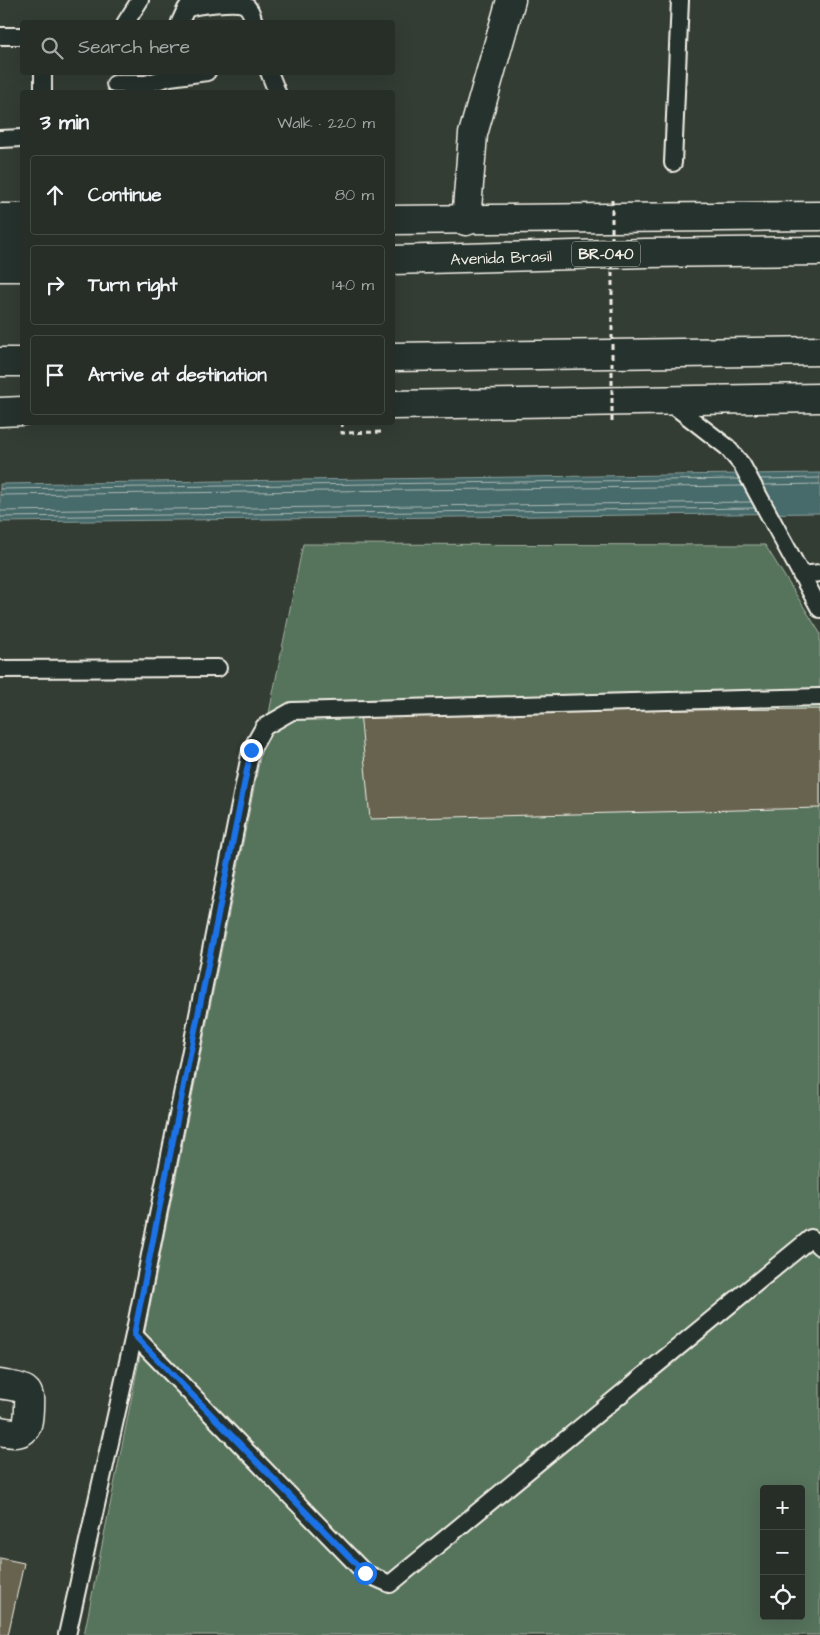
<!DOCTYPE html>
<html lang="en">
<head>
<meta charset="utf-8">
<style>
	body { margin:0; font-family:"Architects Daughter",sans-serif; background:#323a33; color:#f1f3f6 }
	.controls { position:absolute; right:15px; bottom:15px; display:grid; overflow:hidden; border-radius:5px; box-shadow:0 5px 20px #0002 }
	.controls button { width:45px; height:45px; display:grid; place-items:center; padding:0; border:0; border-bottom:1px solid #424a44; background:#262e27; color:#f1f3f6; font:25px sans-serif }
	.stop { position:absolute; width:15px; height:15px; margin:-11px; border:4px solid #1a73e8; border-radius:50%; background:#fff }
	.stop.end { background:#1a73e8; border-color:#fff; box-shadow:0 1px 5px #0008 }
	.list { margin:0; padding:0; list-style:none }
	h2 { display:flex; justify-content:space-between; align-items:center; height:65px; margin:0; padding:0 20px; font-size:21px }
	h2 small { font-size:16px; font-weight:400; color:#a4a8a7 }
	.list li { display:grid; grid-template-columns:32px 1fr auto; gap:15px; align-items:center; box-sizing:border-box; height:80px; margin:0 10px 10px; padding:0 10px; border:1px solid #424a44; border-radius:5px }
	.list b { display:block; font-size:19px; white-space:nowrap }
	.list em { font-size:16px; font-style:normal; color:#a4a8a7 }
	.icon { flex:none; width:28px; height:28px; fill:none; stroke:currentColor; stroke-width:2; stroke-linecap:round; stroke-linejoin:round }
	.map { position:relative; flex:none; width:820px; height:1635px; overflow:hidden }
	.search { position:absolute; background:#262e27; box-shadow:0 5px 20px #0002; left:20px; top:20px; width:375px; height:55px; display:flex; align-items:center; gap:12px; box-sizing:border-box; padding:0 18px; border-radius:5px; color:#a4a8a7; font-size:19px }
	.panel { position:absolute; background:#262e27; box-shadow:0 5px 20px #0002; left:20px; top:90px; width:375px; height:335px; border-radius:5px }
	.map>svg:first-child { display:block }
	.green { fill:#56735b; stroke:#a5b2a2; fill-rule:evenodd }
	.water { fill:#466a6b; stroke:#8ca09d }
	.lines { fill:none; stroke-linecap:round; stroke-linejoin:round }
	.shore { stroke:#aebbb6; stroke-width:1 }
	.building { fill:#676350; stroke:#f4f1e8 }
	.lane-casing { stroke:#f4f1e8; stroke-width:20 }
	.street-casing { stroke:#f4f1e8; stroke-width:31 }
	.highway-casing { stroke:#f4f1e8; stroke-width:31 }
	.path { stroke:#f4f1e8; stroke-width:3; stroke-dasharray:5 4; stroke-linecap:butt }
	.lane { stroke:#26332d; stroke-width:16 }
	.street { stroke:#26332d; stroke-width:28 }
	.highway { stroke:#26332d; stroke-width:28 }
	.path-bridge { stroke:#f4f1e8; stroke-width:3; stroke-dasharray:5 4; stroke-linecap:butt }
	.route { stroke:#1a73e8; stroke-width:6 }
	.labels { text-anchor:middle; stroke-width:5; stroke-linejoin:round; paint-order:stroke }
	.shield { fill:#26332d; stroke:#b6b8b0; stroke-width:1 }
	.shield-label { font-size:15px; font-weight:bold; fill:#f4f1e8 }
	.street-label { font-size:16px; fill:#f4f1e8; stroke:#26332d }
</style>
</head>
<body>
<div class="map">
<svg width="820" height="1635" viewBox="0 0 820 1635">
	<rect width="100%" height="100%" fill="#333d34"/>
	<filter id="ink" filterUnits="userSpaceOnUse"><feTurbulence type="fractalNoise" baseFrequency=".02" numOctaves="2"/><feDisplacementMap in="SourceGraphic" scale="10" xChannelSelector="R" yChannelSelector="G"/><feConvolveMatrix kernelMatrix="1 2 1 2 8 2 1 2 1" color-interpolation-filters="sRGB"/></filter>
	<g filter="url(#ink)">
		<path class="green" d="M 303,544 L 765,545 L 820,633 L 820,1635 L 84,1635 ZM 764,1489 L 801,1489 L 801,1616 L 764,1616 Z"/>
		<path class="water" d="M 820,473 L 820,513 L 0,522 L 0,484 Z"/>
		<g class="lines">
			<g class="shore">
				<path d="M 760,479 L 820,478"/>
				<path d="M 764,485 L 820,484"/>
				<path d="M 0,489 L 739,479"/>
				<path d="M 0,495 L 742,486"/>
				<path d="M 0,511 L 751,502"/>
				<path d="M 0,517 L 755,508"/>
			</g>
		</g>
		<g class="building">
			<path d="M 820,709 L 820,808 L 370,819 L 360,712 Z"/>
			<path d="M 0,1558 L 24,1563 L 8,1635 L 0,1635 Z"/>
		</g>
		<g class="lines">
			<g class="lane-casing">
				<g id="lane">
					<path d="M 126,22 L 140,0"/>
					<path d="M 180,22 L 186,9 C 196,5 236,0 245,5 C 251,9 252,16 254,22"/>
					<path d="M 0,36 L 22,36"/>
					<path d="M 269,72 L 277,92"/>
					<path d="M 115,84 L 146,84 L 170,77 L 207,72"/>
					<path d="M 43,92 L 43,72"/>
					<path d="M 0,139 L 22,138"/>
					<path d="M 673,163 L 680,0"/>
					<path d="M 668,401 L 727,447 L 742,465 L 820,609"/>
					<path d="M 801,575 L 820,573"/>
					<path d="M 0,669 L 218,668"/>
					<path d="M 134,1335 L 365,1573 L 390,1584 L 811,1238 L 820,1247"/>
					<path d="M 67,1635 L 134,1335 L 251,750 L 264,727 L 292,711 L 820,697"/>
				</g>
			</g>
			<g class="street-casing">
				<g id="street">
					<path d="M 466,221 L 473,134 L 511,0"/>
					<path d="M 0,1384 C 7,1386 22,1386 27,1392 C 30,1396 29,1403 29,1408 C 28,1432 25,1436 0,1431"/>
				</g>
			</g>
			<g class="highway-casing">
				<g id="highway">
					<path d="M 0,218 L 22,218"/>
					<path d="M 392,220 L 820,216"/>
					<path d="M 0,244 L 22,245"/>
					<path d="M 392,260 L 646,253 L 820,251"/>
					<path d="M 0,267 L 22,267"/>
					<path d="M 392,357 L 820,351"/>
					<path d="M 0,362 L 22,362"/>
					<path d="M 392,405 L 820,398"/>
					<path d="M 0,412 L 22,411"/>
				</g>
			</g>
			<path class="path" d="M 342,422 L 342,433 L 381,432"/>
			<use href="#lane" class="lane"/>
			<use href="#street" class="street"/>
			<use href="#highway" class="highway"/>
			<path class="path-bridge" d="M 612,200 L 612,425"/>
		</g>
	</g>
	<g class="lines" filter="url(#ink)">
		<path class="route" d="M 251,750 L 134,1335 L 365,1573"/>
	</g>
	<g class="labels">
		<rect class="shield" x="572" y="241.5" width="68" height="25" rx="4"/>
		<g class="shield-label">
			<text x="606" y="259">BR-040</text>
		</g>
		<g class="street-label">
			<text transform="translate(501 257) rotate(-2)" y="6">Avenida Brasil</text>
		</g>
	</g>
</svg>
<div class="controls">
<button>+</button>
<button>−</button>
<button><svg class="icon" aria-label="locate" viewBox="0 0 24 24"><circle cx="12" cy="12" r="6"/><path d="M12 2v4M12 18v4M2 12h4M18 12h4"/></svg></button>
</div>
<div class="stop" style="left:365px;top:1573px"></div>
<div class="stop end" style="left:251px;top:750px"></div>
<div class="search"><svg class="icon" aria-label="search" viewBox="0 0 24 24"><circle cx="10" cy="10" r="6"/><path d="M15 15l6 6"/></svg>Search here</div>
<section class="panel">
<h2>3 min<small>Walk · 220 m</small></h2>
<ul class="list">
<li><svg class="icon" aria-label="ahead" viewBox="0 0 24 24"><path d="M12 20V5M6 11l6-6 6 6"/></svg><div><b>Continue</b></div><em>80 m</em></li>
<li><svg class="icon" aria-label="right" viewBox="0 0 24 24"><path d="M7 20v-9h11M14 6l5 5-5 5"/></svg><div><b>Turn right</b></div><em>140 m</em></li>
<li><svg class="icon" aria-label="arrive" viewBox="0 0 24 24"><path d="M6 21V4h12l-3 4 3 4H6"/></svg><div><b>Arrive at destination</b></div></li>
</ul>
</section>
</div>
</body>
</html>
